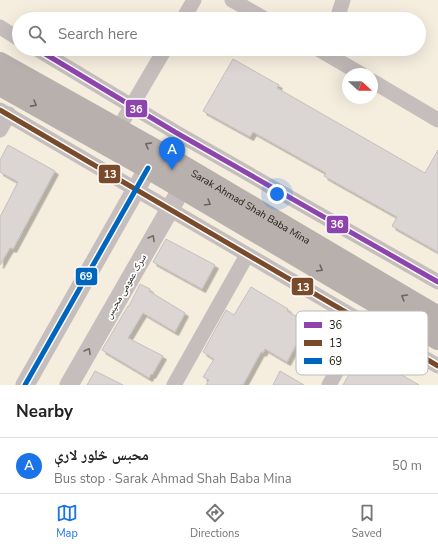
<!DOCTYPE html>
<html lang="en">
<head>
<meta charset="utf-8">
<style>
	body { margin:0; font-family:"Nunito Sans","Noto Naskh Arabic",sans-serif; background:#f6f6f6; color:#222 }
	.compass { position:absolute; left:342px; top:68px; width:36px; height:36px; border-radius:50%; background:#fff; box-shadow:0 4px 16px #0002; rotate:111deg }
	.you { position:absolute; left:277px; top:194px; width:14px; height:14px; margin:-10px; border:3px solid #fff; border-radius:50%; background:#1a73e8; box-shadow:0 0 0 6px #1a73e833 }
	.badge { display:grid; place-items:center; width:26px; height:26px; border-radius:50%; background:#1a73e8; color:#fff; font-size:13px; font-weight:700 }
	.pin { position:absolute; translate:-50% -33px; filter:drop-shadow(0 1px 2px #0008) }
	.pin::after { content:''; position:absolute; top:21px; width:14px; height:12px; background:inherit; clip-path:polygon(0 0,100% 0,50% 100%) }
	.list { margin:0; padding:0; list-style:none }
	h2 { display:flex; justify-content:space-between; align-items:center; height:52px; margin:0; padding:0 16px; font-size:17px }
	h2 small { font-size:13px; font-weight:400; color:#767676 }
	.list li { display:grid; grid-template-columns:26px 1fr auto; gap:12px; align-items:center; box-sizing:border-box; height:56px; padding:0 16px; border-top:1px solid #e0e0e0 }
	.list b { display:block; font-size:15px; white-space:nowrap }
	.list p { margin:0; font-size:13px; white-space:nowrap; color:#767676 }
	.list em { font-size:13px; font-style:normal; color:#767676 }
	.icon { flex:none; width:22px; height:22px; fill:none; stroke:currentColor; stroke-width:2; stroke-linecap:round; stroke-linejoin:round }
	.map { position:relative; flex:none; width:438px; height:385px; overflow:hidden }
	.search { position:absolute; background:#fff; box-shadow:0 4px 16px #0002; left:12px; right:12px; top:12px; height:44px; display:flex; align-items:center; gap:10px; box-sizing:border-box; padding:0 14px; border-radius:22px; color:#767676; font-size:15px }
	.sheet { height:108px; background:#fff }
	nav { display:flex; justify-content:space-around; align-items:center; box-sizing:border-box; height:56px; border-top:1px solid #e0e0e0; background:#fff; font-size:11px; color:#767676 }
	nav a { display:grid; justify-items:center; gap:2px }
	nav .on { color:#1a73e8 }
	.map>svg:first-child { display:block }
	.building { fill:#dbd5d4; stroke:#c5bfbe; filter:url(#shadow) }
	.lines { fill:none; stroke-linecap:round; stroke-linejoin:round }
	.minor { stroke:#c5bebc; stroke-width:15 }
	.tertiary { stroke:#c5bebc; stroke-width:19 }
	.trunk { stroke:#b7b0ac; stroke-width:22 }
	.bus-1-casing { stroke:#fff; stroke-width:8 }
	.bus-2-casing { stroke:#fff; stroke-width:8 }
	.bus-3-casing { stroke:#fff; stroke-width:8 }
	.bus-1 { stroke:#8e44ad; stroke-width:5 }
	.bus-2 { stroke:#7a4b2a; stroke-width:5 }
	.bus-3 { stroke:#0065bd; stroke-width:5 }
	.oneway { stroke:#6b655e }
	.oneway2 { stroke:#726c66 }
	.labels { text-anchor:middle; stroke-width:3.5; stroke-linejoin:round; paint-order:stroke }
	.street-label { font-size:10px; fill:#1f1a10; stroke:#fff }
	.key { fill:#fff; stroke:#bcbab7; stroke-width:1 }
	.key-label { font-size:11px; fill:#1f1a10 }
	.line-badge { stroke:#fff; stroke-width:1.5 }
	.badge-label { font-size:11px; text-anchor:middle; font-weight:bold; fill:#fff }
</style>
</head>
<body>
<div class="map">
<svg width="438" height="385" viewBox="0 0 438 385">
	<defs>
		<filter id="shadow"><feDropShadow dx="3.5" dy="3.5" stdDeviation="0" flood-color="#0004"/></filter>
	</defs>
	<rect width="100%" height="100%" fill="#f5edde"/>
	<g class="building">
		<path d="M 233,59 L 279,85 L 277,88 L 425,173 L 438,150 L 438,252 L 392,226 L 397,217 L 324,176 L 326,173 L 253,132 L 250,137 L 203,111 Z"/>
		<path d="M 8,145 L 55,171 L 13,249 L 10,248 L 0,265 L 0,217 L 18,182 L 0,172 L 0,160 Z"/>
		<path d="M 166,239 L 215,265 L 202,289 L 153,262 Z"/>
		<path d="M 140,284 L 150,289 L 149,291 L 185,313 L 175,332 L 143,313 L 128,338 L 163,356 L 152,375 L 151,374 L 149,378 L 102,350 L 128,306 L 129,306 Z"/>
		<path d="M 251,287 L 288,309 L 287,311 L 334,338 L 320,360 L 296,345 L 287,362 L 265,349 L 263,353 L 261,352 L 243,385 L 206,385 L 209,380 L 203,377 L 214,359 L 203,352 L 226,310 L 234,315 Z"/>
		<path d="M 362,352 L 419,385 L 343,385 Z"/>
		<path d="M 95,371 L 123,385 L 87,385 Z"/>
		<path d="M 280,371 L 304,385 L 273,385 Z"/>
	</g>
	<g class="lines">
		<g class="minor">
			<path d="M 232,0 L 265,19"/>
			<path d="M 183,19 L 194,0"/>
			<path d="M 337,19 L 343,0"/>
			<path d="M 0,27 L 19,39"/>
			<path d="M 37,49 L 175,132 L 438,282"/>
			<path d="M 318,49 L 361,74"/>
			<path d="M 372,81 L 438,120"/>
			<path d="M 0,110 L 438,366"/>
			<path d="M 0,130 L 9,114"/>
			<path d="M 114,136 L 165,49"/>
			<path d="M 174,385 L 247,255"/>
			<path d="M 329,385 L 364,323"/>
		</g>
		<g class="tertiary">
			<path d="M 25,385 L 148,168"/>
			<path d="M 69,385 L 182,188"/>
		</g>
		<g class="trunk">
			<path id="s1" d="M 0,63 L 157,151 L 438,317"/>
			<path d="M 0,85 L 148,168 L 438,339"/>
		</g>
		<g class="bus-1-casing">
			<path id="bus-1" d="M 37,49 L 175,132 L 438,282"/>
		</g>
		<g class="bus-2-casing">
			<path id="bus-2" d="M 0,110 L 438,366"/>
		</g>
		<g class="bus-3-casing">
			<path id="bus-3" d="M 25,385 L 148,168"/>
		</g>
		<use href="#bus-1" class="bus-1"/>
		<use href="#bus-2" class="bus-2"/>
		<use href="#bus-3" class="bus-3"/>
	</g>
	<defs><path id="oneway-chevron" d="M-2-3.5L2.5 0L-2 3.5" fill="none" stroke-width="1.6" stroke-linecap="round" stroke-linejoin="round"/></defs>
	<g class="oneway">
		<use href="#oneway-chevron" transform="translate(34 104) rotate(29)"/>
		<use href="#oneway-chevron" transform="translate(148 145) rotate(-150)"/>
		<use href="#oneway-chevron" transform="translate(208 203) rotate(31)"/>
		<use href="#oneway-chevron" transform="translate(320 269) rotate(31)"/>
		<use href="#oneway-chevron" transform="translate(404 297) rotate(-149)"/>
	</g>
	<g class="oneway2">
		<use href="#oneway-chevron" transform="translate(152 238) rotate(-60)"/>
		<use href="#oneway-chevron" transform="translate(88 351) rotate(-60)"/>
	</g>
	<g class="labels">
		<g class="street-label">
			<text dy="4" stroke="none"><textPath href="#s1" startOffset="289">Sarak Ahmad Shah Baba Mina</textPath></text>
			<text transform="translate(125 286) rotate(-60)" y="4">سرک عمومی محبس</text>
		</g>
	</g>
	<rect x="296" y="311" width="132" height="64" rx="6" class="key"/>
	<rect x="304" y="322" width="18" height="6" fill="#8e44ad"/>
	<rect x="304" y="340" width="18" height="6" fill="#7a4b2a"/>
	<rect x="304" y="358" width="18" height="6" fill="#0065bd"/>
	<g class="key-label">
		<text x="329" y="329">36</text>
		<text x="329" y="347">13</text>
		<text x="329" y="365">69</text>
	</g>
	<g class="line-badge">
		<rect x="125" y="99" width="23" height="19" rx="4" fill="#8e44ad"/>
		<rect x="98" y="164" width="23" height="20" rx="4" fill="#7a4b2a"/>
		<rect x="326" y="215" width="23" height="19" rx="4" fill="#8e44ad"/>
		<rect x="75" y="267" width="23" height="19" rx="4" fill="#0065bd"/>
		<rect x="291" y="277" width="23" height="19" rx="4" fill="#7a4b2a"/>
	</g>
	<g class="badge-label">
		<text x="136" y="113">36</text>
		<text x="110" y="178">13</text>
		<text x="337" y="228">36</text>
		<text x="86" y="280">69</text>
		<text x="303" y="291">13</text>
	</g>
</svg>
<svg class="compass" viewBox="-18 -18 36 36"><path d="M0-13l5 13h-10z" fill="#e53935"/><path d="M0 13l5-13h-10z" fill="#767676"/></svg>
<div class="you"></div>
<div class="pin badge" style="left:172px;top:170px">A</div>
<div class="search"><svg class="icon" aria-label="search" viewBox="0 0 24 24"><circle cx="10" cy="10" r="6"/><path d="M15 15l6 6"/></svg>Search here</div>
</div>
<section class="sheet">
<h2>Nearby<small></small></h2>
<ul class="list">
<li><span class="badge">A</span><div><b>محبس څلور لارې</b><p>Bus stop · Sarak Ahmad Shah Baba Mina</p></div><em>50 m</em></li>
</ul>
</section>
<nav>
<a class="on"><svg class="icon" aria-label="map" viewBox="0 0 24 24"><path d="M3 6l6-2 6 2 6-2v14l-6 2-6-2-6 2zM9 4v14M15 6v14"/></svg>Map</a>
<a><svg class="icon" aria-label="directions" viewBox="0 0 24 24"><path d="M12 3l9 9-9 9-9-9zM9 14v-3h6M13 9l2 2-2 2"/></svg>Directions</a>
<a><svg class="icon" aria-label="saved" viewBox="0 0 24 24"><path d="M7 4h10v16l-5-4-5 4z"/></svg>Saved</a>
</nav>
</body>
</html>
